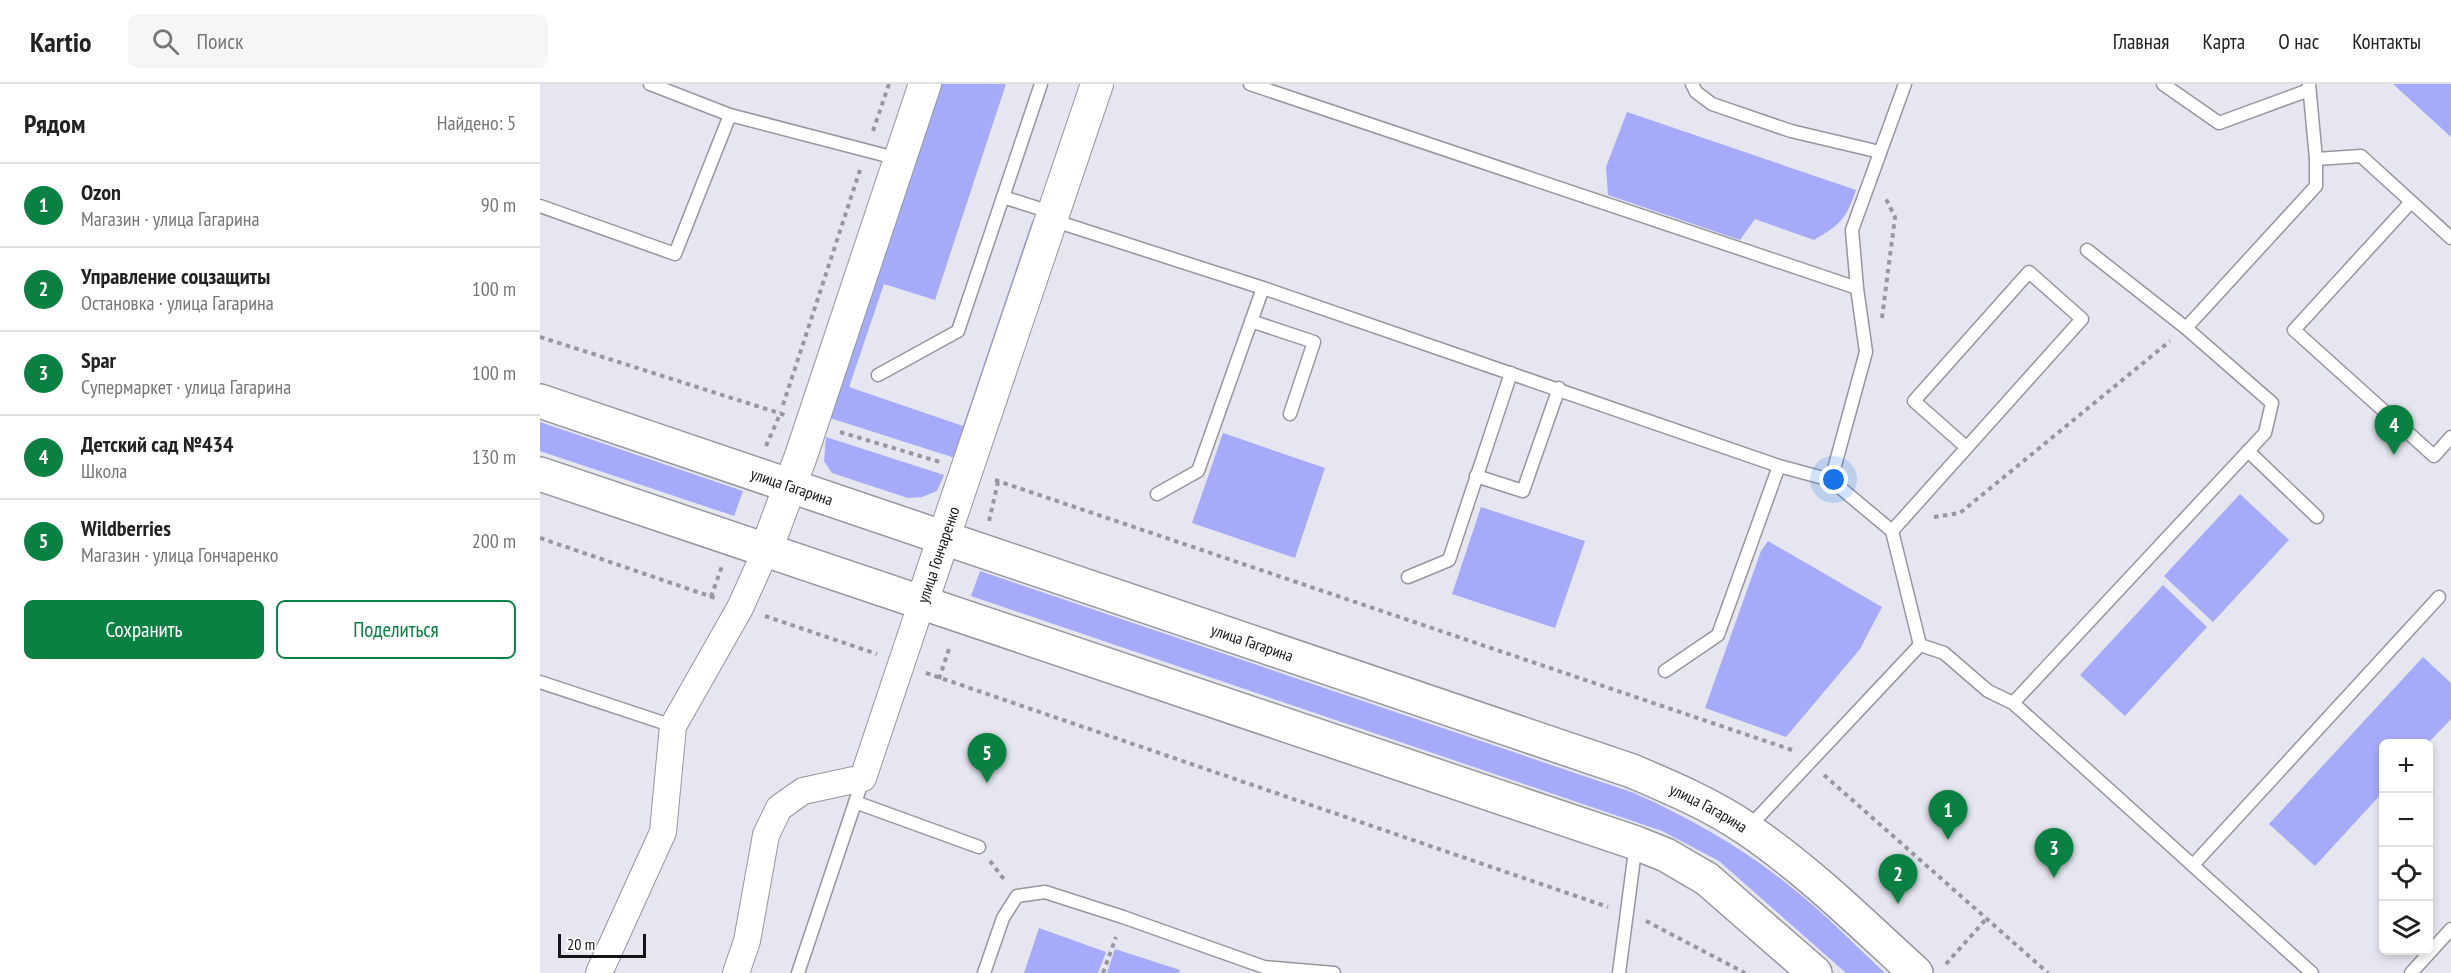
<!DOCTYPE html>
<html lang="ru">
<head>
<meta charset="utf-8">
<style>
	body { margin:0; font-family:"PT Sans Narrow",sans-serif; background:#f6f6f6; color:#222 }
	.controls { position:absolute; right:18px; bottom:18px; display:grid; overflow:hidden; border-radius:9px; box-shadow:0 3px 9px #0003 }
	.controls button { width:54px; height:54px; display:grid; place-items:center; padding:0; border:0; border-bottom:2px solid #e0e0e0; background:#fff; color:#222; font:30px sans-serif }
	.scale { position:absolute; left:18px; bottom:15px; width:88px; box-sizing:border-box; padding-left:6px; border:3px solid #141417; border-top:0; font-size:16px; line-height:21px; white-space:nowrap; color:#141417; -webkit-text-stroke:4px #fff; paint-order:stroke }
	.you { position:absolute; left:1294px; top:396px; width:21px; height:21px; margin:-15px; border:4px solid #fff; border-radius:50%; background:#1a73e8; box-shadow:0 0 0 9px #1a73e833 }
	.badge { display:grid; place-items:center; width:39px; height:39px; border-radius:50%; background:#0b8043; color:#fff; font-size:20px; font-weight:700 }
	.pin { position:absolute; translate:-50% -50px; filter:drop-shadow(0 2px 3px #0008) }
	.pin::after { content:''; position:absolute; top:32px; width:21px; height:18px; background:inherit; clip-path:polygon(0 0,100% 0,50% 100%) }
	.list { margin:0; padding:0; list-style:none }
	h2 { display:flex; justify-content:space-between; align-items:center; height:78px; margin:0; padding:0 24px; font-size:26px }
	h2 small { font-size:20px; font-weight:400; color:#767676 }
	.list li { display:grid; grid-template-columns:39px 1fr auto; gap:18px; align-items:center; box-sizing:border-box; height:84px; padding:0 24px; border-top:2px solid #e0e0e0 }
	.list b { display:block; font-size:22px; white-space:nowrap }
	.list p { margin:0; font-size:20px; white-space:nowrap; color:#767676 }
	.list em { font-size:20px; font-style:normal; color:#767676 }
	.actions { display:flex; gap:12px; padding:18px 24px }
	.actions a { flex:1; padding:14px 0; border:2px solid #0b8043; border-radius:9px; text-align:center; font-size:21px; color:#0b8043 }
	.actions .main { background:#0b8043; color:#fff }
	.icon { flex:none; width:33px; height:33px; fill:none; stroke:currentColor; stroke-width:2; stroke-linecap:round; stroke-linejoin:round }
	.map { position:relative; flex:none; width:1911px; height:889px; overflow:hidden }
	header { display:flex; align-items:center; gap:36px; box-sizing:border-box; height:84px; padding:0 30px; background:#fff; border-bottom:2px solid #e0e0e0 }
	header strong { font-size:28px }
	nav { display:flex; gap:33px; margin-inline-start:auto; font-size:21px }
	.search { width:420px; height:54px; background:#f6f6f6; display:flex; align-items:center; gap:15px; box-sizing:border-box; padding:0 21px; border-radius:9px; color:#767676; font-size:22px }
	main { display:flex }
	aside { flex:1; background:#fff }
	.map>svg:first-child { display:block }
	.green { fill:#a6aafb }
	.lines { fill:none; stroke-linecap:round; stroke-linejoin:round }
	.service-casing { stroke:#95969e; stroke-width:15 }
	.minor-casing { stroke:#95969e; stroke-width:28 }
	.tertiary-casing { stroke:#95969e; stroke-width:34 }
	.secondary-casing { stroke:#95969e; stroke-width:36 }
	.path { stroke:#97989e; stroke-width:4; stroke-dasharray:4.5 4.5; stroke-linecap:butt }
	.service { stroke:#fff; stroke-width:12 }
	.minor { stroke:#fff; stroke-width:26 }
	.tertiary { stroke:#fff; stroke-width:32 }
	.secondary { stroke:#fff; stroke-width:33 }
	.labels { text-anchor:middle; stroke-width:5; stroke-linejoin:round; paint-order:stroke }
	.street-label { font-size:16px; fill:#141417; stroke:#fff }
</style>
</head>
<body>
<header>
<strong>Kartio</strong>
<div class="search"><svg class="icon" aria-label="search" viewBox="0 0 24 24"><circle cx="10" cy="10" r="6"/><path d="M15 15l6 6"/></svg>Поиск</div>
<nav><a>Главная</a><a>Карта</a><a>О нас</a><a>Контакты</a></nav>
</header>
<main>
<aside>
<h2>Рядом<small>Найдено: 5</small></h2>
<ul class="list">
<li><span class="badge">1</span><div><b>Ozon</b><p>Магазин · улица Гагарина</p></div><em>90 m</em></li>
<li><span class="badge">2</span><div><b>Управление соцзащиты</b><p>Остановка · улица Гагарина</p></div><em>100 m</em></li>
<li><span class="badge">3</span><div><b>Spar</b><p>Супермаркет · улица Гагарина</p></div><em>100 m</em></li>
<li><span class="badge">4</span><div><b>Детский сад №434</b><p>Школа</p></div><em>130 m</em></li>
<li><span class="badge">5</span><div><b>Wildberries</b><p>Магазин · улица Гончаренко</p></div><em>200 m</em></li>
</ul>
<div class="actions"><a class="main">Сохранить</a><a>Поделиться</a></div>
</aside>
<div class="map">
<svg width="1911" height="889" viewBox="0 0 1911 889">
	<rect width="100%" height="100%" fill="#e5e6ef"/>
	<g class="green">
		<path d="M 396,0 L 466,0 L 395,216 L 344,200 L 309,303 L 423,342 L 492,137 L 496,139 L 415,374 L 290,334 Z"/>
		<path d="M 1853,0 L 1911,0 L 1911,53 Z"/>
		<path d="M 1087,28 L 1316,106 C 1306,135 1301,140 1274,156 L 1215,135 L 1200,156 L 1068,111 L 1066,83 Z"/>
		<path d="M 0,338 L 203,407 L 194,432 L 0,367 Z"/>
		<path d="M 683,349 L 785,384 L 755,474 L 652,439 Z"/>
		<path d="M 286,353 L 404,391 L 397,407 L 382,413 L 368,414 L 292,389 L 284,377 Z"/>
		<path d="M 1700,410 L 1749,456 L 1673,538 L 1624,492 Z"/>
		<path d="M 941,423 L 1045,457 L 1015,544 L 912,510 Z"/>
		<path d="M 1228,457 L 1342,523 L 1320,565 L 1246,653 L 1165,624 L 1221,467 Z"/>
		<path d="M 440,487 L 1094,709 C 1150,734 1203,764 1251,803 C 1284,829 1314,860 1345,889 L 1306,889 L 1179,777 L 1122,747 L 431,512 Z"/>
		<path d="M 1623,501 L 1667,543 L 1585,632 L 1540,591 Z"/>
		<path d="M 1883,573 L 1911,599 L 1911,635 L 1888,659 L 1844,660 L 1843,708 L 1775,782 L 1729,740 Z"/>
		<path d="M 499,844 L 566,868 L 558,889 L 484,889 Z"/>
		<path d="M 575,865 L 640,886 L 639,889 L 567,889 Z"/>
	</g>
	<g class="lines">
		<g class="service-casing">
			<g id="service">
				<path d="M 110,0 L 190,31"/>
				<path d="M 710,0 L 1317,204"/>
				<path d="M 1152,0 L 1156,8 L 1172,20 L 1251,47 L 1340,68"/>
				<path d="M 1623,0 L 1679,39 L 1769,6"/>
				<path d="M 1776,75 L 1821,72 L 1911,154"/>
				<path d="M 463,113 L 513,129"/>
				<path d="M 1871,118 L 1754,246 L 1894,372 L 1911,353"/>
				<path d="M 0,122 L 135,170 L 190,31 L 359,75"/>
				<path d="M 512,136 L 723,204 L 1239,382 L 1291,396 L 1352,447 L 1380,561 L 1404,569 L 1448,607 L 1473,619 L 1772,889"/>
				<path d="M 1547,166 L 1646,244"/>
				<path d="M 711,237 L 774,258 L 750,330"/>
				<path d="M 338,291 L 418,247 L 501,0"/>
				<path d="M 1708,367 L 1777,433"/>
				<path d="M 936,392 L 983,407 L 1019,304"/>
				<path d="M 1291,396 L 1326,268 L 1317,204 L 1312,146 L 1365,0"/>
				<path d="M 617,410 L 658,387 L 723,204"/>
				<path d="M 1352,447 L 1542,235 L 1489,188 L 1374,317 L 1426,363"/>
				<path d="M 868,493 L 909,476 L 971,289"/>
				<path d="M 1125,587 L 1178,551 L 1239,382"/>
				<path d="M 0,598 L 133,642"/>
				<path d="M 1473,619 L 1725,349 L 1732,319 L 1646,244 L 1776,102 L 1776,75 L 1769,0"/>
				<path d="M 315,718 L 439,763"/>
				<path d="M 1208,744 L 1380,561"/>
				<path d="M 1653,781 L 1899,513"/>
				<path d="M 258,889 L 323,695"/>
				<path d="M 444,889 L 463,834 L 477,812 L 505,808 L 583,833 L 724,883 L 794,889"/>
				<path d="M 1079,889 L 1096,759"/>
				<path d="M 1871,889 L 1911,845"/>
			</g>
		</g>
		<g class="minor-casing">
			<g id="minor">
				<path d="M 59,889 L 123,748 L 133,642 L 200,524 L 226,466"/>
				<path d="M 196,889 L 207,857 L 226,751 L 239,724 L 263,707 L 323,694 L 382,518"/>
			</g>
		</g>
		<g class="tertiary-casing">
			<g id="tertiary">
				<path d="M 226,466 L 261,372 L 385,0"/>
				<path id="s1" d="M 382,518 L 557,0"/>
			</g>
		</g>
		<g class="secondary-casing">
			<g id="secondary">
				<path id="s2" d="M 0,317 L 1092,687 C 1132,704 1172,721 1207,745 C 1269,787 1321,839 1376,889"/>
				<path d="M 0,390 L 1096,759 L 1126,771 L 1167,795 L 1275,889"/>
			</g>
		</g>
		<g class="path">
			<path d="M 333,47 L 349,0"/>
			<path d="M 1342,234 L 1355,133 L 1345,113"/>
			<path d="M 0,253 L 245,331"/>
			<path d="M 243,321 L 320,86"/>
			<path d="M 300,348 L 400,378"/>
			<path d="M 226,362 L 241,328"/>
			<path d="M 455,396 L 1252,666"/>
			<path d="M 1394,433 L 1420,429 L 1630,257"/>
			<path d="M 449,437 L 458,398"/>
			<path d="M 0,454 L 175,514"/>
			<path d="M 171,513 L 182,482"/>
			<path d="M 225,532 L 337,570"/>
			<path d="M 386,589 L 1068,823"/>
			<path d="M 399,595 L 410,562"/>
			<path d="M 1284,691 L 1508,889"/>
			<path d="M 450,777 L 466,798"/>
			<path d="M 1106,837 L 1205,889"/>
			<path d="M 1406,880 L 1447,834"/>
			<path d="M 563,889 L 576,853"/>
		</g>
		<use href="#service" class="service"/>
		<use href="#minor" class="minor"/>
		<use href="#tertiary" class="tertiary"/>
		<use href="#secondary" class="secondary"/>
	</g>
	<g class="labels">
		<g class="street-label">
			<text dy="6" stroke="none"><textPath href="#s2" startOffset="266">улица Гагарина</textPath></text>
			<text dy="6" stroke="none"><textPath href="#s1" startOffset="50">улица Гончаренко</textPath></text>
			<text dy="6" stroke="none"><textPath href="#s2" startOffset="752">улица Гагарина</textPath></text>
			<text dy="6" stroke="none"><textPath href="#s2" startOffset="1238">улица Гагарина</textPath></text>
		</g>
	</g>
</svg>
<div class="controls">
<button>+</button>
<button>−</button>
<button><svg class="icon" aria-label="locate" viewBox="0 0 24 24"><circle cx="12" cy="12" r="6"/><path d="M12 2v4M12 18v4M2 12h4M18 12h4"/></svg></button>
<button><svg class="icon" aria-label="layers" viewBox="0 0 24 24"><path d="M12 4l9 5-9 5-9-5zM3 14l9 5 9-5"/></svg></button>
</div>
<div class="scale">20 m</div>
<div class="you"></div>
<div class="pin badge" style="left:1408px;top:756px">1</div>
<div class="pin badge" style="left:1358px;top:820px">2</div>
<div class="pin badge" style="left:1514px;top:794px">3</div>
<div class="pin badge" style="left:1854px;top:371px">4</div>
<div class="pin badge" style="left:447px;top:699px">5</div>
</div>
</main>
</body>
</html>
